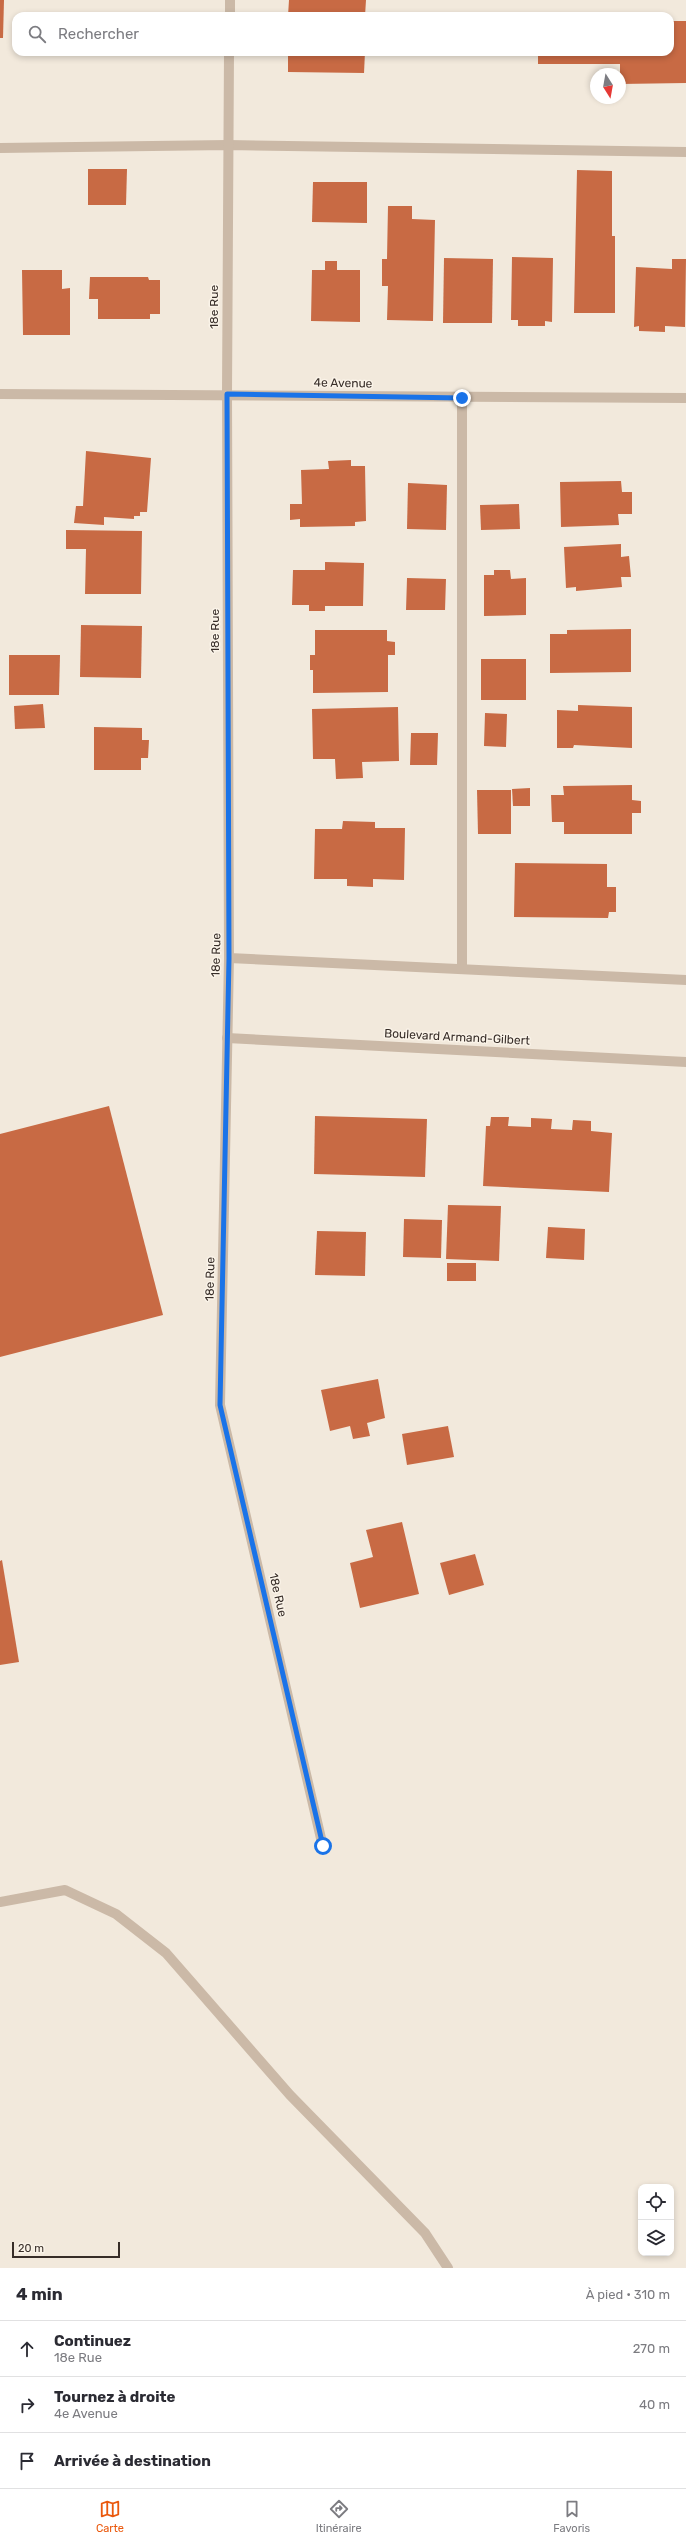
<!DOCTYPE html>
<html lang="fr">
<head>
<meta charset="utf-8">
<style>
	body { margin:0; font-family:Rubik,sans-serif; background:#f2f2f3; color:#2b2b33 }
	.controls { position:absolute; right:12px; bottom:12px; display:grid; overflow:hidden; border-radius:8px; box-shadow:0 2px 6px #0003 }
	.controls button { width:36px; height:36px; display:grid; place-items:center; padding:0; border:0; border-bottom:1px solid #e1e1e2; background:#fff; color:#2b2b33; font:20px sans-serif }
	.compass { position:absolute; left:590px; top:68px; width:36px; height:36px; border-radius:50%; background:#fff; box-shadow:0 2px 6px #0003; rotate:169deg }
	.scale { position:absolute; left:12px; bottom:10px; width:108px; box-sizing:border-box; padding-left:4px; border:2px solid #372d28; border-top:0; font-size:11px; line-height:14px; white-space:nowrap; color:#372d28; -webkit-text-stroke:3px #faf3e8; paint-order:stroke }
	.stop { position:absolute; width:12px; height:12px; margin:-9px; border:3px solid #1a73e8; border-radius:50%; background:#fff }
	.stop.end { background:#1a73e8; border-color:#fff; box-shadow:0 1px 4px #0008 }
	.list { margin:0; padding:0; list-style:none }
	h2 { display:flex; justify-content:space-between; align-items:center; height:52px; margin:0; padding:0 16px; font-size:17px }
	h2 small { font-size:13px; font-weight:400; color:#7c7c81 }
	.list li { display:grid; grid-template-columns:26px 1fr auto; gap:12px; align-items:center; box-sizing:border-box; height:56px; padding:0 16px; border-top:1px solid #e1e1e2 }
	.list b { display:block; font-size:15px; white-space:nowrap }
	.list p { margin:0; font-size:13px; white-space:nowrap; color:#7c7c81 }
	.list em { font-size:13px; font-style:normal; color:#7c7c81 }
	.icon { flex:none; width:22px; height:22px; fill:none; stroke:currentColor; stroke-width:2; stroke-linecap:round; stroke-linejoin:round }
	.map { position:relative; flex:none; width:686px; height:2268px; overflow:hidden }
	.search { position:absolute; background:#fff; box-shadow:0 2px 6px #0003; left:12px; right:12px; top:12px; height:44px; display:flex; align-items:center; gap:10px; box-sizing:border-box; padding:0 14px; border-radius:12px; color:#7c7c81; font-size:15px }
	.sheet { height:220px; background:#fff }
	nav { display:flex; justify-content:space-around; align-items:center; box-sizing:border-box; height:56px; border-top:1px solid #e1e1e2; background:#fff; font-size:11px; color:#7c7c81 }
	nav a { display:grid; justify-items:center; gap:2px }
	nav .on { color:#ea580c }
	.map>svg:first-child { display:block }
	.building { fill:#c86a44 }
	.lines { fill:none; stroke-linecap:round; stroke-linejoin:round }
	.service { stroke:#cbb9a7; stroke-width:10 }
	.minor { stroke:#cbb9a7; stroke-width:10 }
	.route { stroke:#1a73e8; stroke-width:5 }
	.labels { text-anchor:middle; stroke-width:3; stroke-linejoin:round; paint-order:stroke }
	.street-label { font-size:12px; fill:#372d28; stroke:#faf3e8 }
</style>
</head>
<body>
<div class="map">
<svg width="686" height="2268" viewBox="0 0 686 2268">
	<rect width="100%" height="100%" fill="#f2e9dc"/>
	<g class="building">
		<path d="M 0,0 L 4,0 L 3,38 L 0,38 Z"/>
		<path d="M 289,0 L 366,0 L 365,16 L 288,16 Z"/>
		<path d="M 670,21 L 686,21 L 686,83 L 620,84 L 620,64 L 538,64 L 538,52 L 670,52 Z"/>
		<path d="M 288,52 L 365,52 L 364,73 L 288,72 Z"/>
		<path d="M 88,169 L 127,169 L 126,205 L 88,205 Z"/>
		<path d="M 577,170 L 612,171 L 612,236 L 615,236 L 615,313 L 574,313 Z"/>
		<path d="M 313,182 L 367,182 L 367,223 L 312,222 Z"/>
		<path d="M 388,206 L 412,206 L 412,219 L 435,220 L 433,321 L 387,320 L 388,286 L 382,286 L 382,259 L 387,259 Z"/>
		<path d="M 512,257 L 553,258 L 552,322 L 545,321 L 545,326 L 518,326 L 518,320 L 511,320 Z"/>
		<path d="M 444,258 L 493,259 L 492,323 L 443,323 Z"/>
		<path d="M 672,259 L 686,259 L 685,327 L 665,326 L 665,332 L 639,331 L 639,326 L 634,327 L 636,267 L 672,269 Z"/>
		<path d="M 325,261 L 337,261 L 337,270 L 360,270 L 360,322 L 311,321 L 312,270 L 325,270 Z"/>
		<path d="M 22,270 L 62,270 L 62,289 L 70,288 L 70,335 L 23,335 Z"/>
		<path d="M 90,277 L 148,277 L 149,280 L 160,280 L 160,314 L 150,314 L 150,319 L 98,319 L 98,299 L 89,299 Z"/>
		<path d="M 86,451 L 151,458 L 147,512 L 140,512 L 140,516 L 134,516 L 134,519 L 104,517 L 104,525 L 74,523 L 76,506 L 83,506 Z"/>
		<path d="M 351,460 L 351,466 L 365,466 L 366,521 L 355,522 L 355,526 L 300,527 L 300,519 L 290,520 L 290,504 L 302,504 L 301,470 L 329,469 L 328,461 Z"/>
		<path d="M 621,481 L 622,492 L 632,492 L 632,514 L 618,514 L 619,525 L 561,527 L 560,482 Z"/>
		<path d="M 408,483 L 447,485 L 446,530 L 407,529 Z"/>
		<path d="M 519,504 L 520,529 L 481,530 L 480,505 Z"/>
		<path d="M 66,530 L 142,531 L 141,594 L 85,594 L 86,549 L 66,549 Z"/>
		<path d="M 621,544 L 621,557 L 629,556 L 631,577 L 621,577 L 622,587 L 576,591 L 576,587 L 566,588 L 564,547 Z"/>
		<path d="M 325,562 L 364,563 L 363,606 L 325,606 L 325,611 L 309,611 L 309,605 L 292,605 L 293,570 L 325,570 Z"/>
		<path d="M 494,570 L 510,570 L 511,579 L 526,578 L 526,615 L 484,616 L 484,575 L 494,575 Z"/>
		<path d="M 407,578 L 446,579 L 445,610 L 406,610 Z"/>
		<path d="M 81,625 L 142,626 L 141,678 L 80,677 Z"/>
		<path d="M 631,629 L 631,672 L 550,673 L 550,634 L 567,634 L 567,630 Z"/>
		<path d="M 315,630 L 387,630 L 387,641 L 395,642 L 395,655 L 388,655 L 388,692 L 313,693 L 313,670 L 310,670 L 310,655 L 315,655 Z"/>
		<path d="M 9,655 L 60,655 L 59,695 L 9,695 Z"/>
		<rect x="481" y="659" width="45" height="41"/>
		<path d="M 43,704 L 45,728 L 15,729 L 14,706 Z"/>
		<path d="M 578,705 L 632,707 L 632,748 L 574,745 L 573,748 L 557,748 L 557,710 L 578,711 Z"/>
		<path d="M 398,707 L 399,761 L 362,762 L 363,778 L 336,779 L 335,759 L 313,759 L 312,709 Z"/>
		<path d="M 485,713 L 507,714 L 506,747 L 484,746 Z"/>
		<path d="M 94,727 L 142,728 L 142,740 L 149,740 L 148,758 L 141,758 L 141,770 L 94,770 Z"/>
		<path d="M 411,733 L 438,733 L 437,765 L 410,765 Z"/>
		<path d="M 632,785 L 632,800 L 641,801 L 641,813 L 632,813 L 632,834 L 564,834 L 564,822 L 552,822 L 551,795 L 564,795 L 563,786 Z"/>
		<path d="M 530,788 L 530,806 L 513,806 L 512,789 Z"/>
		<path d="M 477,790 L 511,790 L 511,834 L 478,834 Z"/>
		<path d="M 343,821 L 375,822 L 375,828 L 405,828 L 404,880 L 373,879 L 373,887 L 347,886 L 347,879 L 314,879 L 315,829 L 342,829 Z"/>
		<path d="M 515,863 L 607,864 L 607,887 L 616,887 L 616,912 L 609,912 L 608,918 L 514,917 Z"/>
		<path d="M 109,1106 L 163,1315 L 0,1357 L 0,1134 Z"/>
		<path d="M 315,1116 L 427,1119 L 425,1177 L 314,1174 Z"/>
		<path d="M 491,1117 L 509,1117 L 508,1126 L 531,1127 L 531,1118 L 552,1119 L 551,1129 L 572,1130 L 573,1120 L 591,1121 L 591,1131 L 612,1133 L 609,1192 L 483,1186 L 486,1126 L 490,1126 Z"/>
		<path d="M 448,1205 L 501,1206 L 499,1261 L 446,1259 Z"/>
		<path d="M 404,1219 L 442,1220 L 441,1258 L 403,1257 Z"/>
		<path d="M 548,1227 L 585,1229 L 584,1260 L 546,1258 Z"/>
		<path d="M 317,1231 L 366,1232 L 365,1276 L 315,1275 Z"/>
		<rect x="447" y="1263" width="29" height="18"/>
		<path d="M 378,1379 L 385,1418 L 367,1423 L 370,1436 L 353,1439 L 350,1426 L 330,1431 L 321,1390 Z"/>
		<path d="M 448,1426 L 454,1457 L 407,1465 L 402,1434 Z"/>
		<path d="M 402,1522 L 419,1594 L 360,1608 L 350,1563 L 373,1557 L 366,1530 Z"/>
		<path d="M 475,1554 L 484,1585 L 449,1595 L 440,1563 Z"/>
		<path d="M 2,1560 L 19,1662 L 0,1665 L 0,1561 Z"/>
	</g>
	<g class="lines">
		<g class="service">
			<path d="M 0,148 L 228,145 L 686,152"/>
			<path d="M 462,969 L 462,398"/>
			<path d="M 0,1902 L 65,1890 L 116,1914 L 166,1953 L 290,2095 L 425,2233 L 448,2268"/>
		</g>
		<g class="minor">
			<path d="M 230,16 L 230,0"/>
			<path d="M 229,52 L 227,394 L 229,958 L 220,1405 L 323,1847"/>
			<path d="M 0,394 C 229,394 457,398 686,398"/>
			<path d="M 229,958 L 686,980"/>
			<path d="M 227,1038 L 686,1062"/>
		</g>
	</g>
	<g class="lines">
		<path class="route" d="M 323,1846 L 220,1405 L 229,958 L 227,394 L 462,398"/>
	</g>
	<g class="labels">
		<g class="street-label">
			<text transform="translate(214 307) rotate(-90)" y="4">18e Rue</text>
			<text transform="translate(343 383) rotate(1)" y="4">4e Avenue</text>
			<text transform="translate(215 631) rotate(-90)" y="4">18e Rue</text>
			<text transform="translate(216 955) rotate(-89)" y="4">18e Rue</text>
			<text transform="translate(457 1037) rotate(3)" y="4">Boulevard Armand-Gilbert</text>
			<text transform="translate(210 1279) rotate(-89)" y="4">18e Rue</text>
			<text transform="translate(278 1595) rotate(77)" y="4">18e Rue</text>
		</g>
	</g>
</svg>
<div class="controls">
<button><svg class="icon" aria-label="locate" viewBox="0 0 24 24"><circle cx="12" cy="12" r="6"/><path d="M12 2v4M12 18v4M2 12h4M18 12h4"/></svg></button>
<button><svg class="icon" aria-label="layers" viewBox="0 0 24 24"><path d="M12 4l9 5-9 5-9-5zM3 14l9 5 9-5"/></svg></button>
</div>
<svg class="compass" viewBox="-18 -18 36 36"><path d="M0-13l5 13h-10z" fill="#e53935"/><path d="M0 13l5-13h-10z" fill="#7c7c81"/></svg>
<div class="scale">20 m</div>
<div class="stop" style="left:323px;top:1846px"></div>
<div class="stop end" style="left:462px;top:398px"></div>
<div class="search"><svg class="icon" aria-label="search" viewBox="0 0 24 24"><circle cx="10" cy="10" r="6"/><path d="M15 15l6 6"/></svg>Rechercher</div>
</div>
<section class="sheet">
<h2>4 min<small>À pied · 310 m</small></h2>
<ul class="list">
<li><svg class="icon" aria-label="ahead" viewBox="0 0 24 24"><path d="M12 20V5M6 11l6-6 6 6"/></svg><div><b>Continuez</b><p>18e Rue</p></div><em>270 m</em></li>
<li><svg class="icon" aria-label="right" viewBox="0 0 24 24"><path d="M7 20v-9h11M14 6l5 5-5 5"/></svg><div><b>Tournez à droite</b><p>4e Avenue</p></div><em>40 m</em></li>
<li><svg class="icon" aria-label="arrive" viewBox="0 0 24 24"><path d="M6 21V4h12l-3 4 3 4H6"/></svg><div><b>Arrivée à destination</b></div></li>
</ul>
</section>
<nav>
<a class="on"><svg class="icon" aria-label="map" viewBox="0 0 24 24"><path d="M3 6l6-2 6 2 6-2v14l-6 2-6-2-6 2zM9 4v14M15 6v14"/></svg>Carte</a>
<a><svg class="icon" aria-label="directions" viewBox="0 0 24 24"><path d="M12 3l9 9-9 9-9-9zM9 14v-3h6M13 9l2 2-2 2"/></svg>Itinéraire</a>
<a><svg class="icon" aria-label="saved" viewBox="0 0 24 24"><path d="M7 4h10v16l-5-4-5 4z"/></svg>Favoris</a>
</nav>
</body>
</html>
